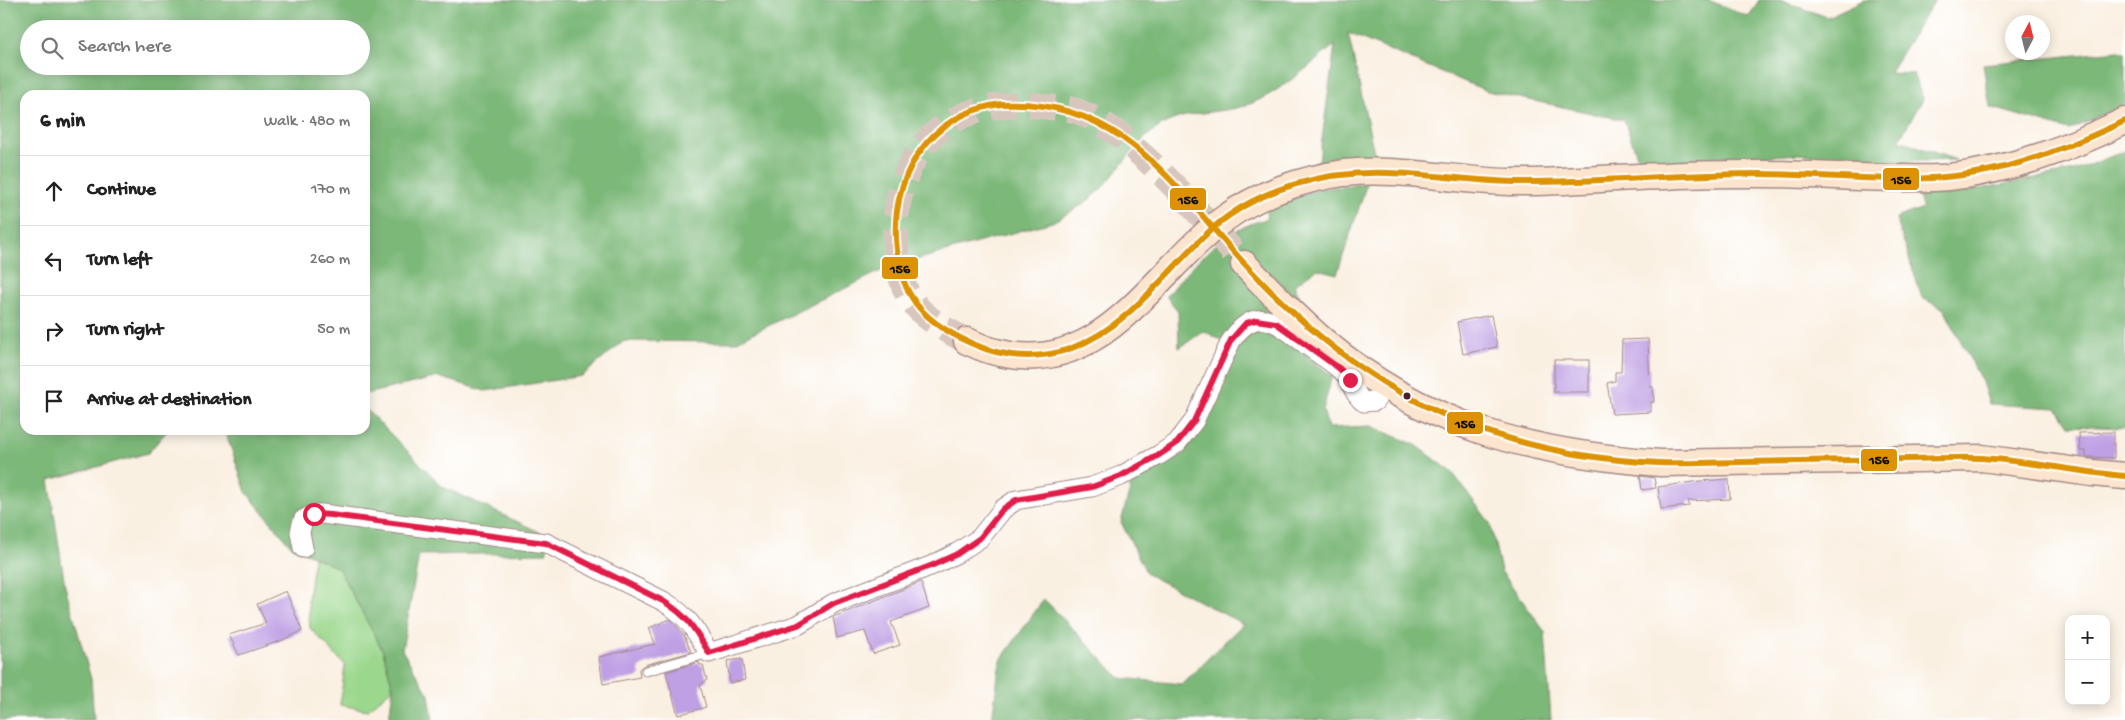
<!DOCTYPE html>
<html lang="en">
<head>
<meta charset="utf-8">
<style>
	body { margin:0; font-family:"Gochi Hand",sans-serif; background:#f6f6f6; color:#222 }
	.controls { position:absolute; right:15px; bottom:15px; display:grid; overflow:hidden; border-radius:10px; box-shadow:0 2px 12px #0003 }
	.controls button { width:45px; height:45px; display:grid; place-items:center; padding:0; border:0; border-bottom:1px solid #e0e0e0; background:#fff; color:#222; font:25px sans-serif }
	.compass { position:absolute; left:2005px; top:15px; width:45px; height:45px; border-radius:50%; background:#fff; box-shadow:0 2px 12px #0003; rotate:7deg }
	.stop { position:absolute; width:15px; height:15px; margin:-11px; border:4px solid #e11d48; border-radius:50%; background:#fff }
	.stop.end { background:#e11d48; border-color:#fff; box-shadow:0 1px 5px #0008 }
	.list { margin:0; padding:0; list-style:none }
	h2 { display:flex; justify-content:space-between; align-items:center; height:65px; margin:0; padding:0 20px; font-size:21px }
	h2 small { font-size:16px; font-weight:400; color:#767676 }
	.list li { display:grid; grid-template-columns:32px 1fr auto; gap:15px; align-items:center; box-sizing:border-box; height:70px; padding:0 20px; border-top:1px solid #e0e0e0 }
	.list b { display:block; font-size:19px; white-space:nowrap }
	.list em { font-size:16px; font-style:normal; color:#767676 }
	.icon { flex:none; width:28px; height:28px; fill:none; stroke:currentColor; stroke-width:2; stroke-linecap:round; stroke-linejoin:round }
	.map { position:relative; flex:none; width:2125px; height:720px; overflow:hidden }
	.search { position:absolute; background:#fff; box-shadow:0 2px 12px #0003; left:20px; top:20px; width:350px; height:55px; display:flex; align-items:center; gap:12px; box-sizing:border-box; padding:0 18px; border-radius:28px; color:#767676; font-size:19px }
	.panel { position:absolute; background:#fff; box-shadow:0 2px 12px #0003; left:20px; top:90px; width:350px; height:345px; border-radius:15px }
	.map>svg:first-child { display:block }
	.green { fill:#9bd78c; stroke:#727b5c }
	.forest { fill:#7cb878; stroke:#636c52; fill-rule:evenodd }
	.building { fill:#bfa0e4 }
	.lines { fill:none; stroke-linecap:round; stroke-linejoin:round }
	.secondary-tunnel { stroke:#d7c6bd; stroke-width:26; stroke-dasharray:26 13; stroke-linecap:butt }
	.service-casing { stroke:#a28886; stroke-width:11 }
	.minor-casing { stroke:#a28886; stroke-width:21 }
	.secondary-casing { stroke:#a28886; stroke-width:29 }
	.service { stroke:#fff; stroke-width:9 }
	.minor { stroke:#fff; stroke-width:19 }
	.secondary { stroke:#fce5cf; stroke-width:26 }
	.bus-1-casing { stroke:#fff; stroke-width:10 }
	.bus-1 { stroke:#dd9206; stroke-width:6 }
	.route { stroke:#e11d48; stroke-width:6 }
	.bus-dot { fill:#4a1f2b; stroke:#fff; stroke-width:2 }
	.line-badge { stroke:#fff; stroke-width:2 }
	.pale-badge-label { font-size:14px; text-anchor:middle; font-weight:bold; fill:#111 }
</style>
</head>
<body>
<div class="map">
<svg width="2125" height="720" viewBox="0 0 2125 720">
	<rect width="100%" height="100%" fill="#fff"/>
	<filter id="ink" filterUnits="userSpaceOnUse"><feTurbulence type="fractalNoise" baseFrequency=".02" numOctaves="2"/><feDisplacementMap in="SourceGraphic" scale="10" xChannelSelector="R" yChannelSelector="G"/><feConvolveMatrix kernelMatrix="1 2 1 2 8 2 1 2 1" color-interpolation-filters="sRGB"/></filter>
	<filter id="wash" filterUnits="userSpaceOnUse"><feTurbulence type="fractalNoise" baseFrequency=".0096" numOctaves="4" result="noise"/><feDisplacementMap in="SourceGraphic" scale="20" xChannelSelector="R" yChannelSelector="G"/><feGaussianBlur stdDeviation="1.12" result="paint"/><feColorMatrix in="noise" values="0 0 0 0 0 0 0 0 0 0 0 0 0 0 0 0 0 1.4 0 .05"/><feComposite in="paint" operator="in"/></filter>
	<g filter="url(#wash)">
		<rect width="100%" height="100%" fill="#faf0e2"/>
		<path class="green" d="M 314,557 L 338,568 L 383,651 L 393,688 L 368,710 L 340,705 L 345,665 L 310,628 L 308,599 Z"/>
		<g class="forest">
			<path d="M 0,0 L 1708,0 L 1749,17 L 1759,0 L 1780,0 L 1827,17 L 1864,0 L 1935,0 L 1889,73 L 1913,74 L 1923,99 L 1899,140 L 1956,160 L 1889,162 L 1799,154 L 1641,166 L 1624,120 L 1487,91 L 1348,33 L 1376,162 L 1318,168 L 1335,45 C 1308,66 1280,93 1247,105 C 1220,114 1188,110 1162,125 C 1135,141 1121,169 1099,191 C 1085,204 1069,213 1052,222 L 887,268 L 735,342 L 624,341 L 582,376 L 485,391 L 439,377 L 365,394 L 365,95 L 25,95 L 25,430 L 168,430 L 148,453 L 49,480 L 65,586 L 91,679 L 94,720 L 0,720 ZM 29,29 L 361,29 L 361,66 L 29,66 Z"/>
			<path d="M 2119,51 L 2125,52 L 2125,104 L 2069,130 L 1990,107 L 1983,64 Z"/>
			<path d="M 2125,151 L 2125,428 L 2069,426 L 2057,408 L 1989,404 L 1982,382 L 1944,309 L 1922,298 L 1896,218 L 1923,208 L 1916,189 L 1947,195 L 1968,191 L 2074,171 Z"/>
			<path d="M 1367,183 L 1337,274 L 1317,269 L 1294,285 L 1303,304 L 1291,342 L 1332,376 L 1323,410 L 1328,428 L 1371,426 L 1416,445 L 1452,472 L 1490,523 L 1501,571 L 1545,632 L 1551,720 L 992,720 L 1000,661 L 1044,599 L 1120,678 L 1182,684 L 1243,624 L 1147,574 L 1121,522 L 1132,482 L 1182,455 L 1212,406 L 1234,347 L 1204,331 L 1179,348 L 1178,311 L 1166,296 C 1193,264 1224,229 1266,219 L 1268,205 L 1321,189 Z"/>
			<path d="M 365,408 L 443,487 L 550,537 L 546,553 L 419,555 L 402,650 L 429,695 L 433,720 L 389,720 L 393,688 L 383,651 L 338,568 L 291,546 L 246,492 L 225,430 L 365,430 Z"/>
		</g>
		<g id="blocks">
			<g class="building">
				<path d="M 1491,315 L 1497,347 L 1463,354 L 1457,322 Z"/>
				<path d="M 1648,339 L 1650,387 L 1653,387 L 1654,402 L 1651,402 L 1651,412 L 1612,414 L 1607,383 L 1615,381 L 1615,372 L 1621,372 L 1622,340 Z"/>
				<rect x="1554" y="360" width="35" height="32"/>
				<path d="M 2114,432 L 2114,458 L 2086,457 L 2086,451 L 2080,451 L 2079,433 Z"/>
				<path d="M 1640,476 L 1654,478 L 1656,488 L 1642,490 Z"/>
				<path d="M 1729,479 L 1730,499 L 1688,501 L 1689,506 L 1661,509 L 1658,487 L 1700,481 Z"/>
				<path d="M 921,582 L 929,608 L 891,622 L 900,645 L 873,654 L 865,631 L 837,638 L 833,617 Z"/>
				<path d="M 286,591 L 302,631 L 280,641 L 239,655 L 229,635 L 266,623 L 257,604 Z"/>
				<path d="M 670,619 L 684,635 L 691,652 L 644,665 L 639,669 L 640,677 L 603,684 L 599,657 L 655,644 L 649,628 Z"/>
				<path d="M 742,659 L 745,680 L 730,683 L 727,661 Z"/>
				<path d="M 699,662 L 700,665 L 703,665 L 707,680 L 700,685 L 706,707 L 678,715 L 666,672 Z"/>
			</g>
		</g>
	</g>
	<g filter="url(#ink)">
		<use href="#blocks" fill-opacity="0" stroke="#a28886" stroke-width="1"/>
		<g class="lines">
			<path class="secondary-tunnel" d="M 967,341 C 946,330 924,319 910,298 C 897,278 894,241 896,218 C 905,132 966,95 1048,107 C 1056,108 1066,108 1074,110 C 1086,114 1100,122 1111,129 C 1121,134 1129,143 1137,151 C 1176,184 1209,225 1244,264"/>
			<g class="service-casing">
				<path id="service" d="M 646,671 L 709,653"/>
			</g>
			<g class="minor-casing">
				<path id="minor" d="M 303,548 L 300,532 L 303,520 L 314,514 L 322,514 L 546,543 L 663,601 C 688,616 695,629 709,653 L 798,625 L 834,603 L 933,565 L 957,553 L 980,538 L 1003,509 L 1016,500 L 1092,487 L 1121,476 L 1159,455 L 1177,443 L 1194,421 L 1231,341 C 1257,302 1279,324 1308,346 C 1320,355 1334,363 1345,374 C 1353,382 1354,396 1364,402 L 1375,401 L 1385,386"/>
			</g>
			<g class="secondary-casing">
				<g id="secondary">
					<path d="M 1244,264 C 1269,290 1294,316 1322,340 C 1425,427 1529,453 1660,463 L 1982,458 L 2092,473 L 2125,476"/>
					<path d="M 967,341 C 976,345 986,350 996,352 C 1102,380 1153,272 1224,219 C 1258,194 1302,179 1344,173 C 1399,167 1455,181 1510,182 C 1562,183 1613,177 1665,176 C 1694,174 1723,174 1751,174 C 1803,173 1854,178 1906,178 C 1920,178 1935,179 1949,177 C 2012,170 2069,148 2125,121"/>
				</g>
			</g>
			<use href="#service" class="service"/>
			<use href="#minor" class="minor"/>
			<use href="#secondary" class="secondary"/>
			<g class="bus-1-casing">
				<g id="bus-1">
					<path d="M 1001,104 C 1102,99 1153,157 1213,228 C 1168,268 1131,326 1072,348 C 1040,360 1004,358 973,344 C 950,334 924,319 911,296 C 902,282 899,266 897,250 C 888,179 928,113 1001,104 Z"/>
					<path d="M 1213,228 C 1338,376 1462,453 1659,463 C 1687,464 1716,462 1744,462 C 1798,461 1853,460 1908,459 C 1932,459 1958,457 1982,458 C 2029,461 2077,472 2125,476"/>
					<path d="M 1213,228 C 1260,187 1326,171 1388,173 C 1430,174 1472,181 1514,182 C 1596,183 1677,174 1759,174 C 1829,174 1900,185 1970,174 C 2025,166 2075,144 2125,121"/>
				</g>
			</g>
			<use href="#bus-1" class="bus-1"/>
		</g>
	</g>
	<g class="lines" filter="url(#ink)">
		<path class="route" d="M 314,514 L 331,515 L 546,543 L 663,601 C 688,616 695,629 709,653 L 798,625 L 834,603 L 933,565 L 957,554 L 980,538 L 1003,509 L 1016,500 L 1092,487 L 1121,476 L 1159,455 L 1177,443 L 1194,421 L 1231,340 L 1246,323 L 1256,320 L 1276,323 L 1340,369 L 1350,380"/>
	</g>
	<circle class="bus-dot" cx="1407" cy="396" r="4.5"/>
	<g class="line-badge">
		<rect x="1882" y="167" width="38" height="24" rx="5" fill="#dd9206"/>
		<rect x="1169" y="187" width="38" height="24" rx="5" fill="#dd9206"/>
		<rect x="881" y="256" width="38" height="24" rx="5" fill="#dd9206"/>
		<rect x="1446" y="411" width="38" height="24" rx="5" fill="#dd9206"/>
		<rect x="1860" y="448" width="38" height="24" rx="5" fill="#dd9206"/>
	</g>
	<g class="pale-badge-label">
		<text x="1901" y="184">156</text>
		<text x="1188" y="204">156</text>
		<text x="900" y="273">156</text>
		<text x="1465" y="428">156</text>
		<text x="1879" y="464">156</text>
	</g>
</svg>
<div class="controls">
<button>+</button>
<button>−</button>
</div>
<svg class="compass" viewBox="-18 -18 36 36"><path d="M0-13l5 13h-10z" fill="#e53935"/><path d="M0 13l5-13h-10z" fill="#767676"/></svg>
<div class="stop" style="left:314px;top:514px"></div>
<div class="stop end" style="left:1350px;top:380px"></div>
<div class="search"><svg class="icon" aria-label="search" viewBox="0 0 24 24"><circle cx="10" cy="10" r="6"/><path d="M15 15l6 6"/></svg>Search here</div>
<section class="panel">
<h2>6 min<small>Walk · 480 m</small></h2>
<ul class="list">
<li><svg class="icon" aria-label="ahead" viewBox="0 0 24 24"><path d="M12 20V5M6 11l6-6 6 6"/></svg><div><b>Continue</b></div><em>170 m</em></li>
<li><svg class="icon" aria-label="left" viewBox="0 0 24 24"><path d="M17 20v-9H6M10 6l-5 5 5 5"/></svg><div><b>Turn left</b></div><em>260 m</em></li>
<li><svg class="icon" aria-label="right" viewBox="0 0 24 24"><path d="M7 20v-9h11M14 6l5 5-5 5"/></svg><div><b>Turn right</b></div><em>50 m</em></li>
<li><svg class="icon" aria-label="arrive" viewBox="0 0 24 24"><path d="M6 21V4h12l-3 4 3 4H6"/></svg><div><b>Arrive at destination</b></div></li>
</ul>
</section>
</div>
</body>
</html>
